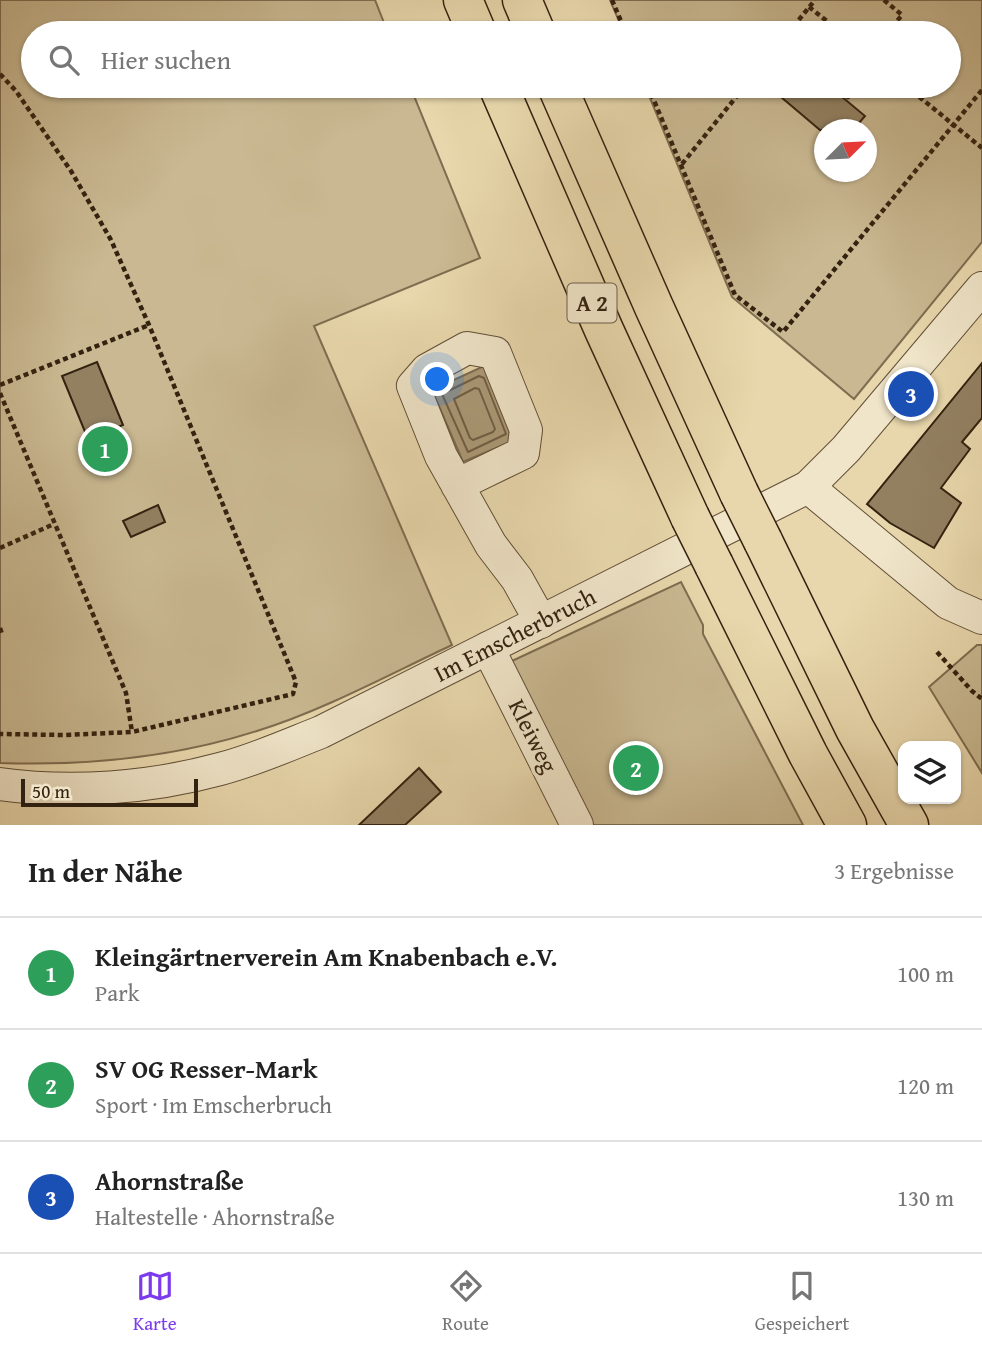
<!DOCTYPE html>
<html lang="de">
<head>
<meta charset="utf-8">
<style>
	body { margin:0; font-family:"Gentium Book Plus",serif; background:#f2f2f2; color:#222 }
	.controls { position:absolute; right:21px; bottom:21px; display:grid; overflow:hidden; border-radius:14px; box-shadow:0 2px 5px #0004 }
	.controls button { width:63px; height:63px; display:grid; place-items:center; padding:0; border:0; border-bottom:2px solid #e0e0e0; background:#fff; color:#222; font:35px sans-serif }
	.compass { position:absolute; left:814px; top:119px; width:63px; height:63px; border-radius:50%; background:#fff; box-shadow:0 2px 5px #0004; rotate:66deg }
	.scale { position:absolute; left:21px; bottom:18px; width:177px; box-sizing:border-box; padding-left:7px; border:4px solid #342210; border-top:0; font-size:19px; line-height:24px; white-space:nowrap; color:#342210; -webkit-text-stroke:5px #f0e5c9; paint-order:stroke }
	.you { position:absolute; left:438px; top:380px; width:24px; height:24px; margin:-18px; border:5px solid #fff; border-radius:50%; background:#1a73e8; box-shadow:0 0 0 10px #1a73e833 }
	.badge { display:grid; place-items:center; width:46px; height:46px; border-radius:50%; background:#7c3aed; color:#fff; font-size:23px; font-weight:700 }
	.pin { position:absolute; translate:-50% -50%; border:4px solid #fff; box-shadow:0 2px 7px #0006 }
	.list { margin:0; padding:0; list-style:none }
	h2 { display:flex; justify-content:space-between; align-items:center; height:91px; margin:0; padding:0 28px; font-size:30px }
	h2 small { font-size:23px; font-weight:400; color:#767676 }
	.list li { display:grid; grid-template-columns:46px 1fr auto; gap:21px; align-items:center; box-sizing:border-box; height:112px; padding:0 28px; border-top:2px solid #e0e0e0 }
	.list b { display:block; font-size:26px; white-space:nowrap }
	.list p { margin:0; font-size:23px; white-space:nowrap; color:#767676 }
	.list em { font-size:23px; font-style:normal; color:#767676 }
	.icon { flex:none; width:38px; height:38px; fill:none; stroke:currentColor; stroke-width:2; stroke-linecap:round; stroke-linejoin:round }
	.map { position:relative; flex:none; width:982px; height:825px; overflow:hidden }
	.search { position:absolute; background:#fff; box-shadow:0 2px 5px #0004; left:21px; right:21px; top:21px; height:77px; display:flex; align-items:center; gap:18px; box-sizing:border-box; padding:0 24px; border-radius:38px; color:#767676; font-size:26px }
	.sheet { height:427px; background:#fff }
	nav { display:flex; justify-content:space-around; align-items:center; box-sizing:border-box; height:98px; border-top:2px solid #e0e0e0; background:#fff; font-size:19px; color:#767676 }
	nav a { display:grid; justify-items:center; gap:4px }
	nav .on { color:#7c3aed }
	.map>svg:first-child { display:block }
	.green { fill:#c9b891; stroke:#7e6d50; stroke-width:2; fill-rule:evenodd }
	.water { fill:#ab9977; stroke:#7b694e; stroke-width:2 }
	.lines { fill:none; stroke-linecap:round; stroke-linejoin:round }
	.shore { stroke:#705e44; stroke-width:2 }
	.building { fill:#928061; stroke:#342210; stroke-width:2 }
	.minor-casing { stroke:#614f37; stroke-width:34 }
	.highway-casing { stroke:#342210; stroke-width:41 }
	.path { stroke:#342210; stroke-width:4.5; stroke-dasharray:5 3.5; stroke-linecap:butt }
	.minor { stroke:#f0e5c9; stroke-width:32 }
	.highway { stroke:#e8d7ac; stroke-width:38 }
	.highway-bridge-casing { stroke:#342210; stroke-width:41; stroke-linecap:butt }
	.highway-bridge { stroke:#e8d7ac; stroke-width:38 }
	.labels { text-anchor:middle; stroke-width:7; stroke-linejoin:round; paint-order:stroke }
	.shield { fill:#f0e5c9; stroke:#6c5c48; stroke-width:2 }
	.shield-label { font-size:23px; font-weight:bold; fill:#342210 }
	.street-label { font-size:24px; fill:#342210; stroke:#f0e5c9 }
</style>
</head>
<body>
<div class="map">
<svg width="982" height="825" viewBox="0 0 982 825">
	<rect width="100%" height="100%" fill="#e8d7ac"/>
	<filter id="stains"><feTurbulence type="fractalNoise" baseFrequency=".00286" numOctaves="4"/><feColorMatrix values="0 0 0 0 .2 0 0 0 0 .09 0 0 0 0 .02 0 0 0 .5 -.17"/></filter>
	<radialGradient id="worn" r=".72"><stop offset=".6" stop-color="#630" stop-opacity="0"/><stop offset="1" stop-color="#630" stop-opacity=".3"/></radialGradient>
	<g class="green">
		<path d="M 0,0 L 375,0 L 388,33 L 33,33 L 33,86 L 410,86 L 480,258 L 314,326 L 452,645 C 388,675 324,710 257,731 C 173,758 88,766 0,763 Z"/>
		<path d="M 610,0 L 982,0 L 982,242 L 854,399 L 732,297 L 645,86 L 949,86 L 949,33 L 624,33 ZM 824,130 L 866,130 L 866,172 L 824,172 Z"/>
		<path d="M 681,582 L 703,625 L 703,634 L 803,825 L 581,825 L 512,677 L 512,661 Z"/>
		<path d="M 977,645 L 982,645 L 982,773 L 929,687 Z"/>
	</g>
	<path class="water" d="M 486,365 L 517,439 L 463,462 L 432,390 Z"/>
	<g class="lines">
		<g class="shore">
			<path d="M 479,376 L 484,378 L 506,434 L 468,452 L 442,394 Z"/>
			<path d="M 475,388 L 479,389 L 495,429 L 493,432 L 473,440 L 470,438 L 454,399 Z"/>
		</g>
	</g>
	<g class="building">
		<path d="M 768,86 L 829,86 L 865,116 L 853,130 L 820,130 Z"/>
		<path d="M 97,362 L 123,425 L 88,439 L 62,376 Z"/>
		<path d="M 982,363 L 982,418 L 962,442 L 970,449 L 941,488 L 961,503 L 934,548 L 890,523 L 867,504 Z"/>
		<path d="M 158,505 L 165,522 L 131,537 L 123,521 Z"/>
		<path d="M 419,768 L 441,792 L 405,825 L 359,825 Z"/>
	</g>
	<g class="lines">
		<g class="minor-casing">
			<g id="minor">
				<path d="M 457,485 L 523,453 L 526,430 L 495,353 L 467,348 L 427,370 L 413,386 L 441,456 L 491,545 L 517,579 L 541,622"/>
				<path d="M 808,487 L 948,603 L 982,618"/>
				<path d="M 488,648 L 577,825"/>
				<path d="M 0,784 C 71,794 150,788 220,769 C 255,760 288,745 321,732 L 808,487 L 846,449 L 982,288"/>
			</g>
		</g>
		<g class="highway-casing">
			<g id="highway">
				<path d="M 463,0 L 477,33"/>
				<path d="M 522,0 L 536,33"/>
				<path d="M 498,86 L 604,330 L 690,517"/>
				<path d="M 557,86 L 654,307 L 739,493"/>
				<path d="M 763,541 L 855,729 L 909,825"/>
				<path d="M 714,565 L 808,754 L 847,825"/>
			</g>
		</g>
		<g class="path">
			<path d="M 612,0 L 626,33"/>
			<path d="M 884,0 L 902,15 L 887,33"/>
			<path d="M 809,7 L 842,33"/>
			<path d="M 788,33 L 815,0"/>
			<path d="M 0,74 L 16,91 L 71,171 L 111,240 L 149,325 L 296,682 L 293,694 L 132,732 L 65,735 L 0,734"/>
			<path d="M 648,86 L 735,295 L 783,332 L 982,90"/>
			<path d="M 834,86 L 848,97 L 858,86"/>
			<path d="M 906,86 L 982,148"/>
			<path d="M 682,164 L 745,86"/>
			<path d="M 0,385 L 149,325"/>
			<path d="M 0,393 L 126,693 L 132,732"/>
			<path d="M 0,548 L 54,524"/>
			<path d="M 0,628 L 2,634"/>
			<path d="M 937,652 L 972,691 L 982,699"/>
		</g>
		<use href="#minor" class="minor"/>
		<use href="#highway" class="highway"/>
		<g class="highway-bridge-casing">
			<g id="highway-bridge">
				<path d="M 739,493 L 763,541"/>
				<path d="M 690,517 L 714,565"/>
			</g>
		</g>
		<use href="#highway-bridge" class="highway-bridge"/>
	</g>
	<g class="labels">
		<rect class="shield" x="567.5" y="283.5" width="49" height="39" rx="5"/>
		<g class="shield-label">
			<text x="592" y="311">A 2</text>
		</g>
		<g class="street-label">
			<text transform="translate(515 635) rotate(-27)" y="8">Im Emscherbruch</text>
			<text transform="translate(533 736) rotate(63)" y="8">Kleiweg</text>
		</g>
	</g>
	<rect width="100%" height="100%" filter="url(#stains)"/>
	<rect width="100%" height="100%" fill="url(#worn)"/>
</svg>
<div class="controls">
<button><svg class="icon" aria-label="layers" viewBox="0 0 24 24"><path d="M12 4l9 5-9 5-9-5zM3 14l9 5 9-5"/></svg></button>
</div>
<svg class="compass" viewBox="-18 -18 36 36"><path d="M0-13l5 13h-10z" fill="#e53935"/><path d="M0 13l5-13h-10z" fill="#767676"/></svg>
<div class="scale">50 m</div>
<div class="you"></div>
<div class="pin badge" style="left:105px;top:449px;background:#2e9e5b">1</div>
<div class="pin badge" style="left:636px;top:768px;background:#2e9e5b">2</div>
<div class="pin badge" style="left:911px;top:394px;background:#1a4fb4">3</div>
<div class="search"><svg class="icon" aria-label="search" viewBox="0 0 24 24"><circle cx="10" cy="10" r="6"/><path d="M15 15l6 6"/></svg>Hier suchen</div>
</div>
<section class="sheet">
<h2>In der Nähe<small>3 Ergebnisse</small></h2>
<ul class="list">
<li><span class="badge" style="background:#2e9e5b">1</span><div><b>Kleingärtnerverein Am Knabenbach e.V.</b><p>Park</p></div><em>100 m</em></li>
<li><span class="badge" style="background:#2e9e5b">2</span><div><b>SV OG Resser-Mark</b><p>Sport · Im Emscherbruch</p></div><em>120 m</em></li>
<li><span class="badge" style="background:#1a4fb4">3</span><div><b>Ahornstraße</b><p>Haltestelle · Ahornstraße</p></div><em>130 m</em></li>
</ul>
</section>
<nav>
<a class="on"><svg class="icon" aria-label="map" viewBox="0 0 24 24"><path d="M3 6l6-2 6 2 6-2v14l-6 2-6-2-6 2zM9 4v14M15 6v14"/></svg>Karte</a>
<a><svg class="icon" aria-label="directions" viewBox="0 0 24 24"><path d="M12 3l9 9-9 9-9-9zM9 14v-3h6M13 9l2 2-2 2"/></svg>Route</a>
<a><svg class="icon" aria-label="saved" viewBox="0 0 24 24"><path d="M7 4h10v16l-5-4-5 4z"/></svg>Gespeichert</a>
</nav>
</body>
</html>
